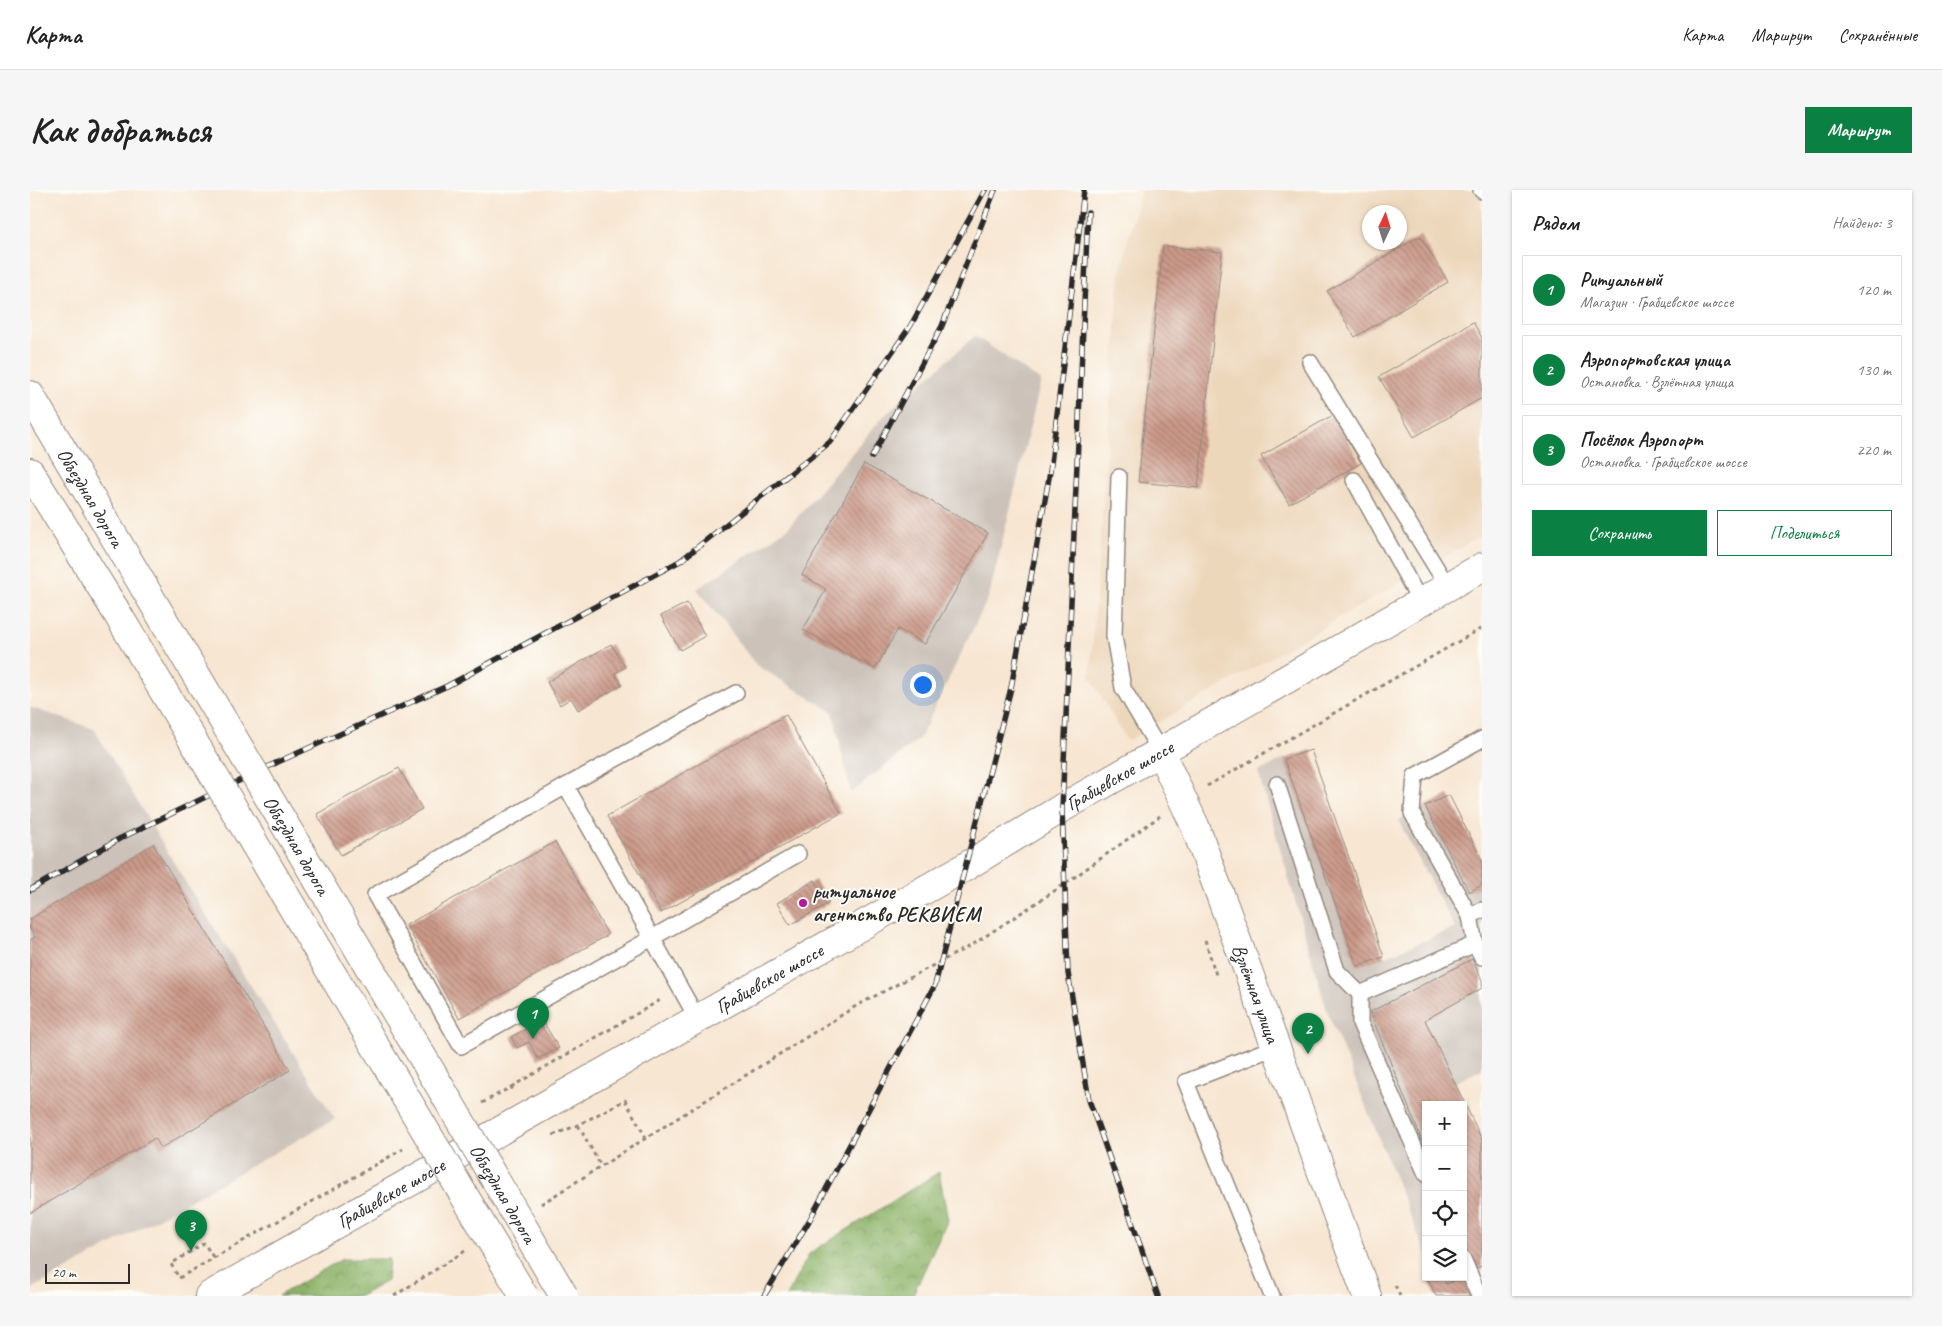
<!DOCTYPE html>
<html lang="ru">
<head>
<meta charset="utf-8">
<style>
	body { margin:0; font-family:Caveat,sans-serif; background:#f6f6f6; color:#222 }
	.controls { position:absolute; right:15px; bottom:15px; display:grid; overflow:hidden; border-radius:0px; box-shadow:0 1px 4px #0004 }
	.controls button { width:45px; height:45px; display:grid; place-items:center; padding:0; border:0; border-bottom:1px solid #e0e0e0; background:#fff; color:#222; font:25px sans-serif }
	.compass { position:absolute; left:1332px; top:15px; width:45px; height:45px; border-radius:50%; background:#fff; box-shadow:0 1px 4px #0004; rotate:4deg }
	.scale { position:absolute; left:15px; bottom:12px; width:85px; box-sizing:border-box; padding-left:5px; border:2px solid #2b2b2b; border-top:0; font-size:14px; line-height:18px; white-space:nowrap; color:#2b2b2b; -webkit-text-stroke:4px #fdfcf7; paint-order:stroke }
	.you { position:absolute; left:892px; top:494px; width:18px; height:18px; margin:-12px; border:4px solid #fff; border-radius:50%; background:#1a73e8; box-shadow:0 0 0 8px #1a73e833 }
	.badge { display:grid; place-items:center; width:32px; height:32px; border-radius:50%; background:#0b8043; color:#fff; font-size:16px; font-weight:700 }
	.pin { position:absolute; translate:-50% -41px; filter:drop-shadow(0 1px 2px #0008) }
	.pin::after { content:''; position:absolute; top:26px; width:18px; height:15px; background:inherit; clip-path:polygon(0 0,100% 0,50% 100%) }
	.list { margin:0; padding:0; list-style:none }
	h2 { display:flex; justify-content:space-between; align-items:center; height:65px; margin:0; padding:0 20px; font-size:21px }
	h2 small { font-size:16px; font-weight:400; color:#767676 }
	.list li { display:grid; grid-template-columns:32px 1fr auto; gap:15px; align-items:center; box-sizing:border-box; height:70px; margin:0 10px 10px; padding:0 10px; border:1px solid #e0e0e0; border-radius:0px }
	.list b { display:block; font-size:19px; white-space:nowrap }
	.list p { margin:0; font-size:16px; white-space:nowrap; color:#767676 }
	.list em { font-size:16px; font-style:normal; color:#767676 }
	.actions { display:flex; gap:10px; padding:15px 20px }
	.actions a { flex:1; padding:11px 0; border:1px solid #0b8043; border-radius:0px; text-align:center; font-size:18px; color:#0b8043 }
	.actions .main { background:#0b8043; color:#fff }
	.icon { flex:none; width:28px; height:28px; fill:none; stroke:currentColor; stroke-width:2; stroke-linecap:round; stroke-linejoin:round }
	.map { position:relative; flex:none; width:1452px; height:1106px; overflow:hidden; border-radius:0px }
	header { display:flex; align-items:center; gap:30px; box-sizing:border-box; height:70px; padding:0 25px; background:#fff; border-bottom:1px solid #e0e0e0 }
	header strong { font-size:24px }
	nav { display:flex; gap:28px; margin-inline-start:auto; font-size:18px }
	.intro { display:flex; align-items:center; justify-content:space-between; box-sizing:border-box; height:120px; padding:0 30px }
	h1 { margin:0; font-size:35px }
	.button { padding:12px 22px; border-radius:0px; background:#0b8043; color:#fff; font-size:18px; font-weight:700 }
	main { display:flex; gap:30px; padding:0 30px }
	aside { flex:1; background:#fff; border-radius:0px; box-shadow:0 1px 4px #0004 }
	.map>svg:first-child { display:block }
	.built { fill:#edd7bb; fill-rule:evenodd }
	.industrial { fill:#ccc2b9 }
	.forest { fill:url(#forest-crowns); stroke:#5c6e4a }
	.building { fill:url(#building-back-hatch) }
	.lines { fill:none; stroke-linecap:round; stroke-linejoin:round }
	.service-casing { stroke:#91887e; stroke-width:18 }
	.tertiary-casing { stroke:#91887e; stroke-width:30 }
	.secondary-casing { stroke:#91887e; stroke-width:30 }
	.trunk-casing { stroke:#91887e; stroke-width:30 }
	.path { stroke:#91887e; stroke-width:3; stroke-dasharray:4 4; stroke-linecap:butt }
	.service { stroke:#fff; stroke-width:15 }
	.tertiary { stroke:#fff; stroke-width:28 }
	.secondary { stroke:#fff; stroke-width:28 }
	.trunk { stroke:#fff; stroke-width:28 }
	.rail-casing { stroke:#2b2b2b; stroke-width:5.5 }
	.rail { stroke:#fdfcf7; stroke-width:4; stroke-dasharray:11; stroke-linecap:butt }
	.trunk-bridge-casing { stroke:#91887e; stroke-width:30; stroke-linecap:butt }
	.trunk-bridge { stroke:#fff; stroke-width:28 }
	.poi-dot { fill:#b5179e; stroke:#fdfcf7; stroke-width:2 }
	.labels { text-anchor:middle; stroke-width:4; stroke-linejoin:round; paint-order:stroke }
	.street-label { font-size:20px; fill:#2b2b2b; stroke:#fdfcf7 }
	.poi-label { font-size:20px; font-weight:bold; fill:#2b2b2b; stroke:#fdfcf7; text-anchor:start }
</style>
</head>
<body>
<header>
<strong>Карта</strong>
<nav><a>Карта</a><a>Маршрут</a><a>Сохранённые</a></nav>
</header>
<div class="intro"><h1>Как добраться</h1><a class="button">Маршрут</a></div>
<main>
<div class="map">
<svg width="1452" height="1106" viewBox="0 0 1452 1106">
	<defs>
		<pattern id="forest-crowns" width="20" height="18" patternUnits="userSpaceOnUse" patternTransform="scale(1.25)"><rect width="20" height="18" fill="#8cb268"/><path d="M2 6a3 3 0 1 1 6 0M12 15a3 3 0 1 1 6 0" fill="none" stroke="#739156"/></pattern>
		<pattern id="building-back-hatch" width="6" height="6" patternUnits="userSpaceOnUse" patternTransform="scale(1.25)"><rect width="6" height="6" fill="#cb9989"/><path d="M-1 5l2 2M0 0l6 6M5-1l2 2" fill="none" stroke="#a57d70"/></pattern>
	</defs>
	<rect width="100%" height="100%" fill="#fdfcf7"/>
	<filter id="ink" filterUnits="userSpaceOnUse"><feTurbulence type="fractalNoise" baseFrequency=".02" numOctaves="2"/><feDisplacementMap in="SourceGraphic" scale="10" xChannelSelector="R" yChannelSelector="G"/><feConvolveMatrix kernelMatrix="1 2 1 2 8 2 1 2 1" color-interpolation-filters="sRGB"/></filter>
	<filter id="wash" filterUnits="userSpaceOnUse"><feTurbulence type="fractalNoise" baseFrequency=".0096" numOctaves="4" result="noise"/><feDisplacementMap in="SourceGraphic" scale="20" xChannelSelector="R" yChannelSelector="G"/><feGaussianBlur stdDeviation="1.12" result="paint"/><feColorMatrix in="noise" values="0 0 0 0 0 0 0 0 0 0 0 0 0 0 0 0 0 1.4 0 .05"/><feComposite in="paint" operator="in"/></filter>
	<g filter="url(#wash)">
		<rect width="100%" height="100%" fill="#f7e6d2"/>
		<path class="built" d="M 1111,0 L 1452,0 L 1452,345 L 1097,551 L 1060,487 L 1090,82 ZM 1340,22 L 1370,22 L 1370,52 L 1340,52 Z"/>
		<g class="industrial">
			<path d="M 945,146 L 1011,191 L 959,406 L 890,548 L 821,603 L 803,522 L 726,475 L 667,399 L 757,339 L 852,228 Z"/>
			<path d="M 0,517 L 64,539 L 159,698 L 305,929 L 0,1100 Z"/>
			<path d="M 1281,560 L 1354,767 L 1425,738 L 1368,630 L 1419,605 L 1452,670 L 1452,879 L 1424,893 L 1452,950 L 1452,1106 L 1406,1106 L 1397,1087 L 1433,1087 L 1433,915 L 1396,915 L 1396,1064 L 1297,821 L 1228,582 L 1254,569 Z"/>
		</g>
		<g class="forest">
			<path d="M 909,982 L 918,1030 L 882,1106 L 756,1106 L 780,1063 Z"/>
			<path d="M 312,1069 L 359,1069 L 357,1091 L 330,1106 L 248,1106 Z"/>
		</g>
		<g id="blocks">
			<g class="building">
				<path d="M 1390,46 L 1418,92 L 1325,147 L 1297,101 Z"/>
				<path d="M 1133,56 L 1192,62 L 1168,298 L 1108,292 Z"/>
				<path d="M 1443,132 L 1452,148 L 1452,208 L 1384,247 L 1349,187 Z"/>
				<path d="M 1303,225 L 1331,273 L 1259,314 L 1231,266 Z"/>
				<path d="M 834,274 L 958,343 L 895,454 L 868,439 L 845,479 L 773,440 L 796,399 L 772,385 Z"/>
				<path d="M 657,413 L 675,446 L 650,460 L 631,426 Z"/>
				<path d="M 581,454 L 595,477 L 585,483 L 592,495 L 548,520 L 541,508 L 530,515 L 517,492 Z"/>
				<path d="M 756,525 L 811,623 L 631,723 L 577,626 Z"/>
				<path d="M 1281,560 L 1354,767 L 1327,776 L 1254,569 Z"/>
				<path d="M 369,578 L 392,619 L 311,665 L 287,624 Z"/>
				<path d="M 1419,605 L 1452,670 L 1452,695 L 1439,702 L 1395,616 Z"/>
				<path d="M 525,652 L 578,745 L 429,828 L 376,735 Z"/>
				<path d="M 123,654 L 260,880 L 131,958 L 125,948 L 0,1023 L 0,750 L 5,747 L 0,739 L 0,729 Z"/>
				<path d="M 785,690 L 799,713 L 760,735 L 747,713 Z"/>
				<path d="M 1442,769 L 1452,790 L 1452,798 L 1395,830 L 1452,950 L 1452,1076 L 1444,1079 L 1433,1053 L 1433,915 L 1396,915 L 1396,960 L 1340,822 Z"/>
				<path d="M 512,830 L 529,858 L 508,869 L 499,852 L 487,858 L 481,847 Z"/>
				<path d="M 1397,1087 L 1413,1087 L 1416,1094 L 1433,1087 L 1442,1106 L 1406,1106 Z"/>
			</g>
		</g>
	</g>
	<g filter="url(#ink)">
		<use href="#blocks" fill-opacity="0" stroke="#91887e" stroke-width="1"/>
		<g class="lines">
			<g class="service-casing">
				<g id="service">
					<path d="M 1451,0 L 1452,1"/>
					<path d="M 1280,172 L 1418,397"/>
					<path d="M 1089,287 L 1084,446 L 1093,498 L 1130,561"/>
					<path d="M 1324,290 L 1391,413"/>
					<path d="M 1247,594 L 1307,781 L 1330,804"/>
					<path d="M 536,596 L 622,748 L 431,856 L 345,705 Z"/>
					<path d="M 536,596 L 706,503"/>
					<path d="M 1440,726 L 1382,623 L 1385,586 L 1452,549"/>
					<path d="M 1445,754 L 1440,726 L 1452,720"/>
					<path d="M 667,828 L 622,748 L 768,664"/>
					<path d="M 1396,984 L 1330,833 L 1330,804 L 1445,754 L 1452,767"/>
					<path d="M 1433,1069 L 1449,1106"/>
					<path d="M 1242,1106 L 1156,892 L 1245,857"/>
				</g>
			</g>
			<g class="tertiary-casing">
				<g id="tertiary">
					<path id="s1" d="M 1130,561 L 1165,636 L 1337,1106"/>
				</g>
			</g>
			<g class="secondary-casing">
				<g id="secondary">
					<path id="s2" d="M 179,1106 L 935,677 L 1032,618 L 1452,377"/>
				</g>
			</g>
			<g class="trunk-casing">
				<g id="trunk">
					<path id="s3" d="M 0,205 L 114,397"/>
					<path d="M 0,282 L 84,418"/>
				</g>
			</g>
			<g class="path">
				<path d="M 1177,596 L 1452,438"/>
				<path d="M 1175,750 L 1187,788"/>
				<path d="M 481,897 L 632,809"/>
				<path d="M 452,913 L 481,897 L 484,901"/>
				<path d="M 548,935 L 571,976"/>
				<path d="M 523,945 L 548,935 L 595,910 L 616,948"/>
				<path d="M 511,1014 L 826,816 L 942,755 L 1035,694 L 1130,626"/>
				<path d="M 183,1067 L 174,1053 L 141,1074 L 149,1088 L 373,959"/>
				<path d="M 1365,1095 L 1370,1106"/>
				<path d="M 364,1106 L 435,1061"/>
			</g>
			<use href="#service" class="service"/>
			<use href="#tertiary" class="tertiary"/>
			<use href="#secondary" class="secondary"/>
			<use href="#trunk" class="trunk"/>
			<g class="rail-casing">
				<g id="rail">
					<path d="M 1058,22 L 1032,618 L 1038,783 L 1059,910 L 1128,1106"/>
					<path d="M 842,267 L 912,136 L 965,0"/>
					<path d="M 0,700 L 89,649 L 250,571 L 417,496 L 650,371 L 800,252 L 881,135 L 955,0"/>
					<path d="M 734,1106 L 779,1031 L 905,795 L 981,498 L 1020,282 L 1054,0"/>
				</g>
			</g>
			<use href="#rail" class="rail"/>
			<g class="trunk-bridge-casing">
				<g id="trunk-bridge">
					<path id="s4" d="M 114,397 L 534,1106"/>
					<path d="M 84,418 L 494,1106"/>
				</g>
			</g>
			<use href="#trunk-bridge" class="trunk-bridge"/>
		</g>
	</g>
	<circle class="poi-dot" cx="773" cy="713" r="5"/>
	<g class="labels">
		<g class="street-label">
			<text dy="7" stroke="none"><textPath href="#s3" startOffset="119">Объездная дорога</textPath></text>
			<text dy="7" stroke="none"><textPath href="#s2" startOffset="1049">Грабцевское шоссе</textPath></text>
			<text dy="7" stroke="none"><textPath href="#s4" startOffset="300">Объездная дорога</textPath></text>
			<text dy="7" stroke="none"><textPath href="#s2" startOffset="644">Грабцевское шоссе</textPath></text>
			<text dy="7" stroke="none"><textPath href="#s1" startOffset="261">Взлётная улица</textPath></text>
			<text dy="7" stroke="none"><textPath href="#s2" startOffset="209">Грабцевское шоссе</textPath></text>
			<text dy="7" stroke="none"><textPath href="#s4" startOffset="705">Объездная дорога</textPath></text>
		</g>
		<g class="poi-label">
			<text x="783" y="708">ритуальное<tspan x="783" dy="23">агентство РЕКВИЕМ</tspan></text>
		</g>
	</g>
</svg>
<div class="controls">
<button>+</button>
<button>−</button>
<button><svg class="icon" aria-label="locate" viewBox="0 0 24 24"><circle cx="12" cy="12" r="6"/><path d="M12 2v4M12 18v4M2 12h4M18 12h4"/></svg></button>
<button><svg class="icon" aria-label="layers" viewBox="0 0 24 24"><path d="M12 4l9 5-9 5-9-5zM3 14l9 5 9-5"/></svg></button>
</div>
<svg class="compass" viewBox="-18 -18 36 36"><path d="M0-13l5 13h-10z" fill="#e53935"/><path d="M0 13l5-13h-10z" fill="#767676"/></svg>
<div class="scale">20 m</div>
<div class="you"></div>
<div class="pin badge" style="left:503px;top:849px">1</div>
<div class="pin badge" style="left:1278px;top:864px">2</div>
<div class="pin badge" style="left:161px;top:1061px">3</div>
</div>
<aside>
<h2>Рядом<small>Найдено: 3</small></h2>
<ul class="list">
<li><span class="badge">1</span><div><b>Ритуальный</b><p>Магазин · Грабцевское шоссе</p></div><em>120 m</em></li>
<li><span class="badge">2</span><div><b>Аэропортовская улица</b><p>Остановка · Взлётная улица</p></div><em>130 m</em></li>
<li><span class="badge">3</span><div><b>Посёлок Аэропорт</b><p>Остановка · Грабцевское шоссе</p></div><em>220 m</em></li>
</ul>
<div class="actions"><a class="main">Сохранить</a><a>Поделиться</a></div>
</aside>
</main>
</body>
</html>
